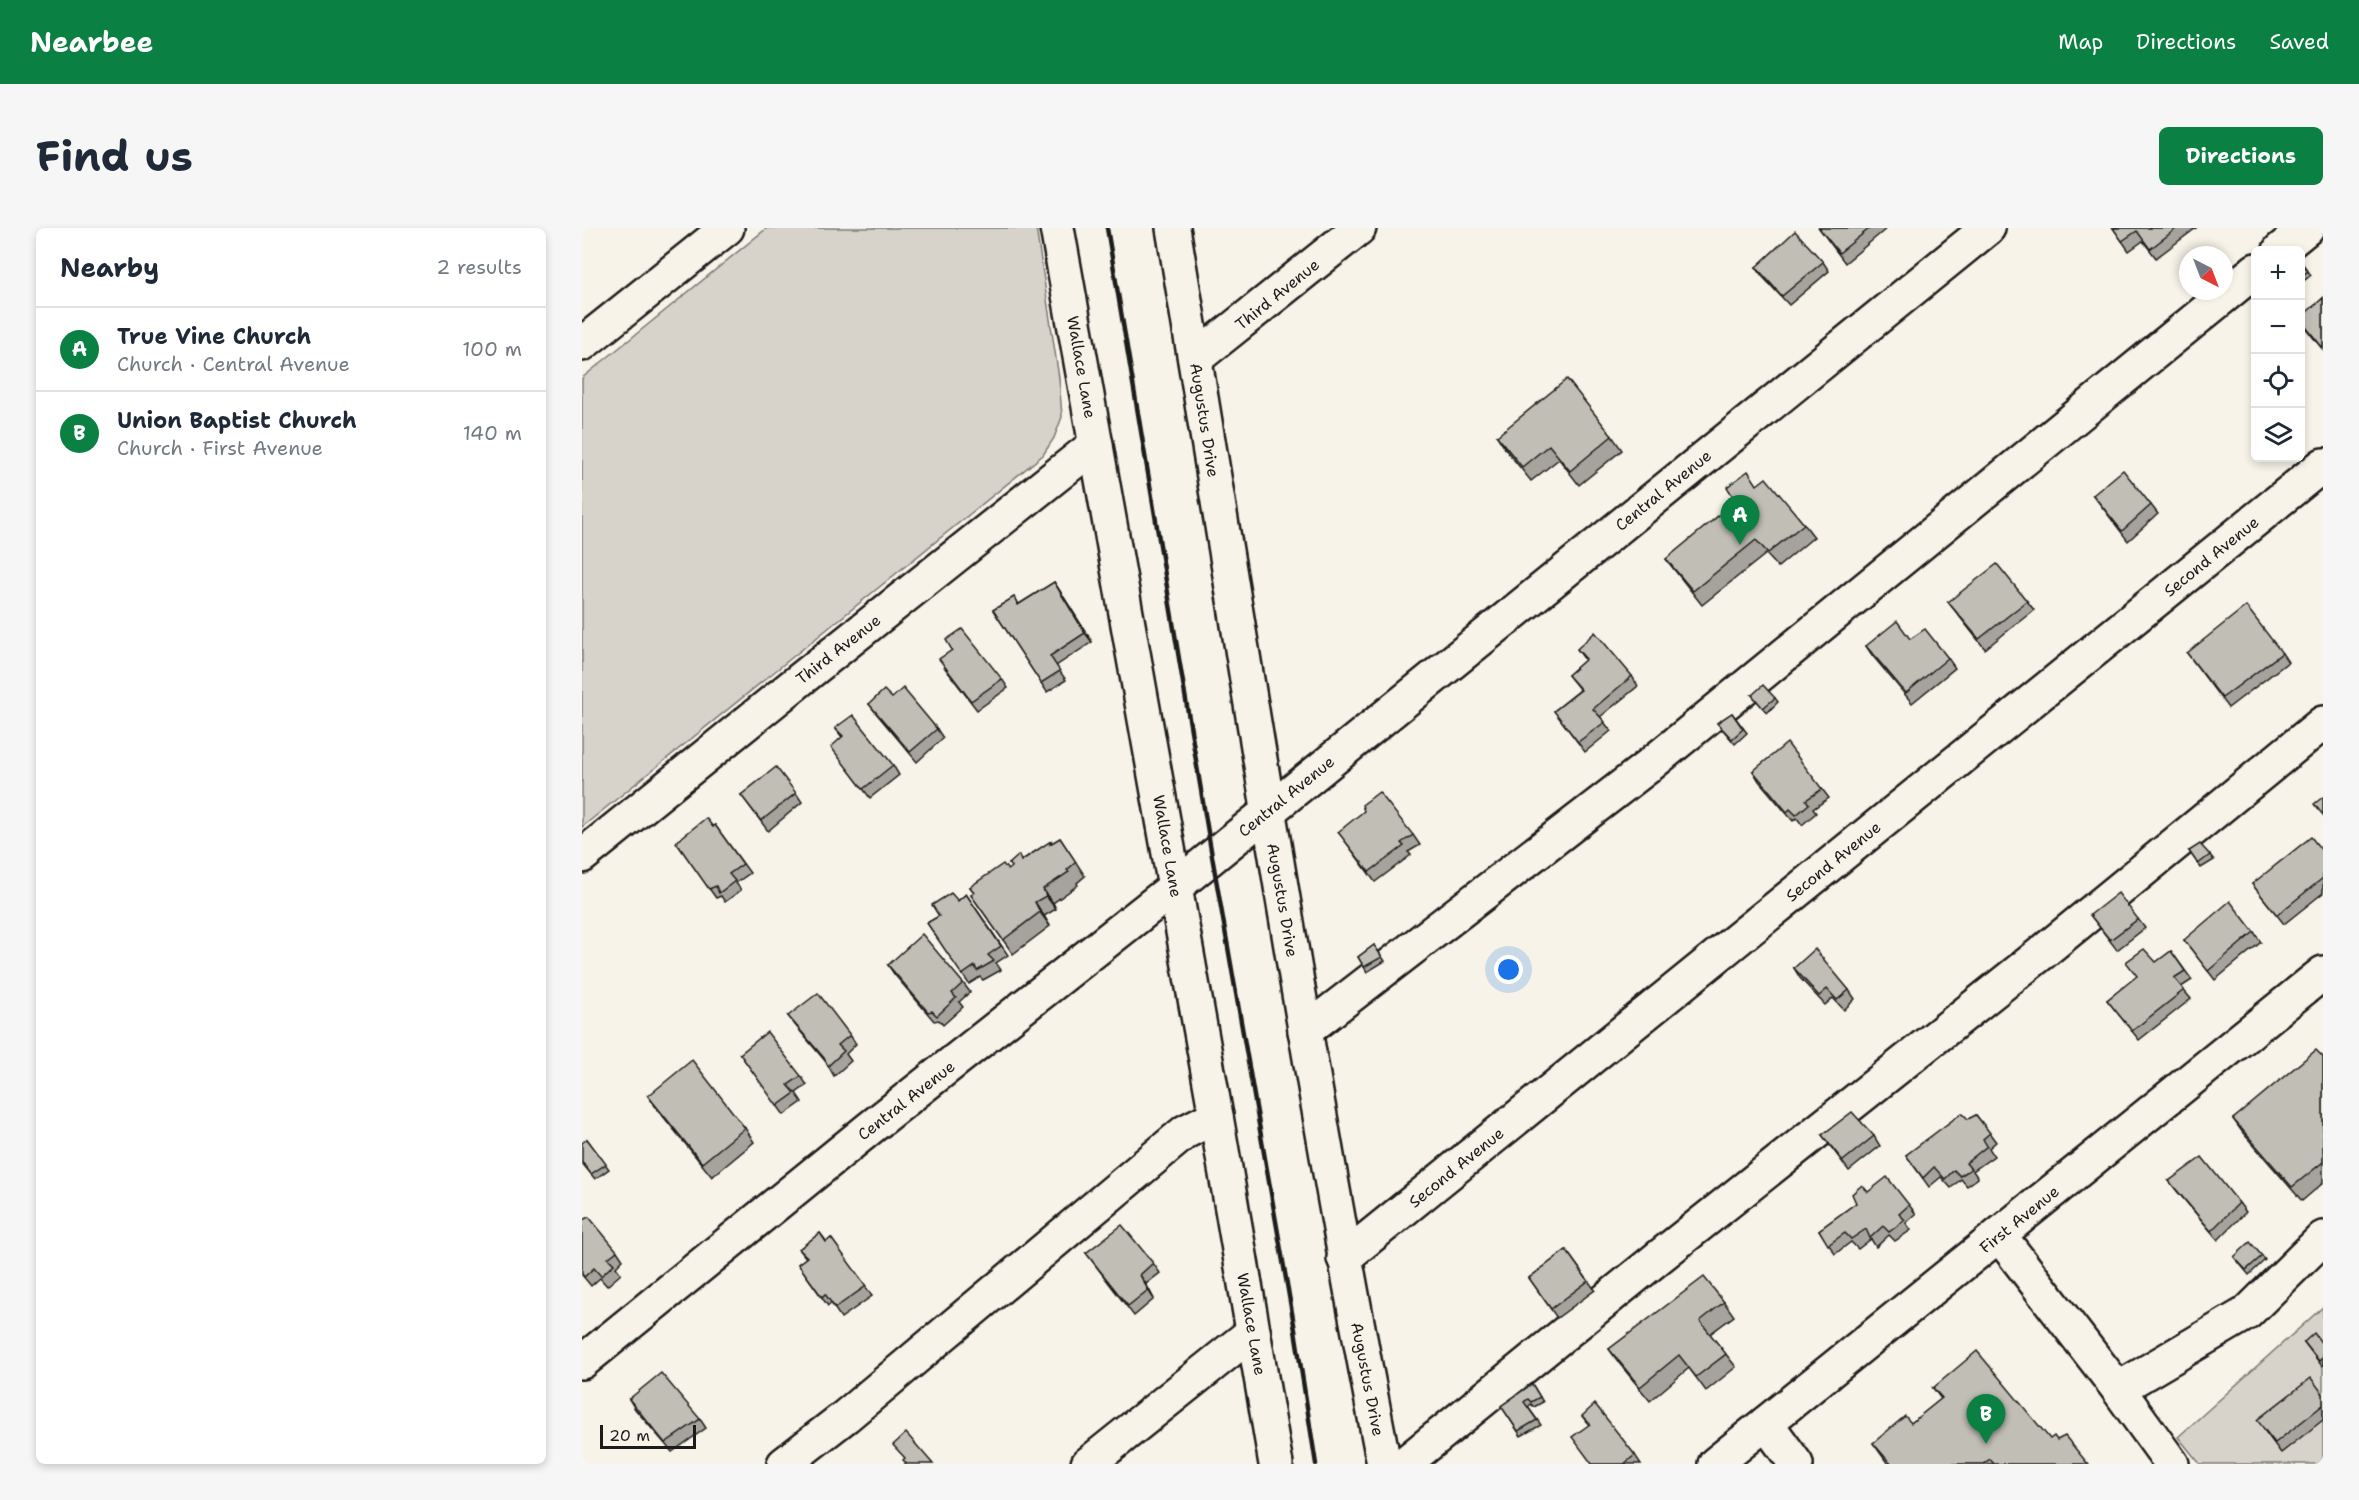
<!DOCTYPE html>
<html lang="en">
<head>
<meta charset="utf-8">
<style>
	body { margin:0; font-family:"Shantell Sans",sans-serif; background:#f6f6f7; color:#1f2937 }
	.controls { position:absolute; right:18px; top:18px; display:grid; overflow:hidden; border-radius:9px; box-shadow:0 3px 9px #0003 }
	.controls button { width:54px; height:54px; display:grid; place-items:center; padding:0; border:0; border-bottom:2px solid #e0e1e3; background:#fff; color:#1f2937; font:30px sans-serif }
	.compass { position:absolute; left:1597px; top:18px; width:54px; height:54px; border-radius:50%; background:#fff; box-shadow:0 3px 9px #0003; rotate:138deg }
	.scale { position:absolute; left:18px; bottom:15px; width:96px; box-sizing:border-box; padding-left:6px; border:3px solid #1c1c1c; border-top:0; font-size:16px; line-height:21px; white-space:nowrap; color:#1c1c1c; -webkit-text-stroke:4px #f7f3e8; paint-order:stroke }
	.you { position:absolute; left:927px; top:742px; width:21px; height:21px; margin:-15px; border:4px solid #fff; border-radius:50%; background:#1a73e8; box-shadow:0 0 0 9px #1a73e833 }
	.badge { display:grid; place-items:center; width:39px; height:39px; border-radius:50%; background:#0b8043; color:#fff; font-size:20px; font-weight:700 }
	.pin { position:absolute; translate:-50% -50px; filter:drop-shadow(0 2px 3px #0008) }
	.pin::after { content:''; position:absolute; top:32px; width:21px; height:18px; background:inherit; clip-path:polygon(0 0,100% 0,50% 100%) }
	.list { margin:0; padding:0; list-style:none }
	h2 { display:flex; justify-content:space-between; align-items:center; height:78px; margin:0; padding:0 24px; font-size:26px }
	h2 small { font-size:20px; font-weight:400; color:#747a83 }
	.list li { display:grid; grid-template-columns:39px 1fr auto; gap:18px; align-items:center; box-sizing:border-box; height:84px; padding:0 24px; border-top:2px solid #e0e1e3 }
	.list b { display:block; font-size:22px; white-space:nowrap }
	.list p { margin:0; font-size:20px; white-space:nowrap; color:#747a83 }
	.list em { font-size:20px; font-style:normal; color:#747a83 }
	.icon { flex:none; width:33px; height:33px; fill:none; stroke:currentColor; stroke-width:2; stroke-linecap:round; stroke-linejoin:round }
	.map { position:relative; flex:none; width:1741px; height:1236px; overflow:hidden; border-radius:9px }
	header { display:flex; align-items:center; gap:36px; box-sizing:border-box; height:84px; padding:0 30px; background:#0b8043; color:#fff }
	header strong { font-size:28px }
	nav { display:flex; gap:33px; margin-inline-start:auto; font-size:21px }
	.intro { display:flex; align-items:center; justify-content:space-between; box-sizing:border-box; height:144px; padding:0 36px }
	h1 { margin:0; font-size:42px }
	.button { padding:15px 27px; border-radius:9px; background:#0b8043; color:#fff; font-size:21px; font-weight:700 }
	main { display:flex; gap:36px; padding:0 36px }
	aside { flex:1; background:#fff; border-radius:9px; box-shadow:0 3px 9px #0003 }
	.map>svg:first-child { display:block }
	.green { fill:#d7d3cb; stroke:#7a7874; stroke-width:1.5 }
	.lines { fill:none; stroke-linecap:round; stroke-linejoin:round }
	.minor-casing { stroke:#1c1c1c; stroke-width:38 }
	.minor { stroke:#f7f3e8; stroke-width:33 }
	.rail { stroke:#1c1c1c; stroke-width:4.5 }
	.wall { fill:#a5a39c; stroke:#1c1c1c; stroke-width:1.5 }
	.shaded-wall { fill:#86857f; stroke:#1c1c1c; stroke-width:1.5 }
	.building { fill:#c0beb5; stroke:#1c1c1c; stroke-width:1.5 }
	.labels { text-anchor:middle; stroke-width:4.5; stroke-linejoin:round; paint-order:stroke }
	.street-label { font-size:16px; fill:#1c1c1c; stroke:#f7f3e8 }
</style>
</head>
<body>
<header>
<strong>Nearbee</strong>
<nav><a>Map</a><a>Directions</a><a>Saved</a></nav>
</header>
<div class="intro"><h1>Find us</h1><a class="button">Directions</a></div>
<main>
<aside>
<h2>Nearby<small>2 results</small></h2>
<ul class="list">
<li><span class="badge">A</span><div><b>True Vine Church</b><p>Church · Central Avenue</p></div><em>100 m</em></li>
<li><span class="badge">B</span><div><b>Union Baptist Church</b><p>Church · First Avenue</p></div><em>140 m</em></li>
</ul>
</aside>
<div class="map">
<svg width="1741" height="1236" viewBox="0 0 1741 1236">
	<rect width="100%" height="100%" fill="#f7f3e8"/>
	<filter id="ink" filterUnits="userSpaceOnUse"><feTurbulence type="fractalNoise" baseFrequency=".0167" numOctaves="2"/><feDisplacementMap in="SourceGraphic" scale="12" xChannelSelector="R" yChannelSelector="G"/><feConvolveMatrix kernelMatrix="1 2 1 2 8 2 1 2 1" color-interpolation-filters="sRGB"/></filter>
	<g filter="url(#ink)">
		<g class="green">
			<path d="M 185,0 L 454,0 L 477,150 L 480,189 L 472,210 L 461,227 L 0,599 L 0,150 Z"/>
			<path d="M 1741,1079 L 1741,1236 L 1618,1236 L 1596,1209 Z"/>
		</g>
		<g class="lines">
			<g class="minor-casing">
				<g id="minor">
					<path d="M 475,0 L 634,888 L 694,1236"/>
					<path d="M 591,0 C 660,412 722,826 802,1236"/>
					<path d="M 1698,22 L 1725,0"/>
					<path d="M 0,116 L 145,0"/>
					<path d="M 613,131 L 777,0"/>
					<path d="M 0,628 L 219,451 L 514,216"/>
					<path d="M 723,803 L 1064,540 L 1674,42"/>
					<path d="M 1417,1007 L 1536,1161 L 1665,1085 L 1741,1010"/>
					<path d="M 762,1030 L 1741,237"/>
					<path d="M 0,1134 L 288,900 L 593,659 L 1406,0"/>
					<path d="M 1536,1161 L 1590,1236"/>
					<path d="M 1184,1195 L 1214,1236"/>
					<path d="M 202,1236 L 264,1188 L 603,904 L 634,888"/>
					<path d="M 506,1236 L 671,1104"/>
					<path d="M 822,1236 L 1077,1029 L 1461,724 L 1741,495"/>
					<path d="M 1133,1236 L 1741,745"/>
				</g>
			</g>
			<use href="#minor" class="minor"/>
			<path class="rail" d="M 525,0 L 630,628 L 713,1102 L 734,1236"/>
		</g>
		<g class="wall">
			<path d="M 1237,0 L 1304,0 L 1304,1 L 1263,35 Z"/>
			<path d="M 1531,0 L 1614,0 L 1574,30 L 1561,13 L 1547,23 Z"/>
			<path d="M 1241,34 L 1247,43 L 1207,77 L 1180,48 L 1174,39 Z"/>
			<path d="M 1719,34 L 1729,47 L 1719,55 Z"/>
			<path d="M 1741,70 L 1741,122 L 1719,94 Z"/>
			<path d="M 915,208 L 1030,208 L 1040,222 L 997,257 L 977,231 L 949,253 L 924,222 Z"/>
			<path d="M 1176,257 L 1222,296 L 1232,309 L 1196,339 L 1184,326 L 1120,377 L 1094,344 L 1084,331 Z"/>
			<path d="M 1511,267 L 1569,277 L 1576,286 L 1546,313 Z"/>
			<path d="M 472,354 L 510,414 L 474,438 L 484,452 L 465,464 L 411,382 L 432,369 L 437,376 Z"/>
			<path d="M 1445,373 L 1452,382 L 1403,421 L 1366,374 Z"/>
			<path d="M 1328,411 L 1366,430 L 1373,440 L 1330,475 L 1290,427 L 1284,418 Z"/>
			<path d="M 995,421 L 1050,448 L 1056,458 L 1018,489 L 1029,503 L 1003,524 L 972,483 L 998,462 L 986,447 L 1003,432 Z"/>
			<path d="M 1605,425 L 1700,425 L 1706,434 L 1646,480 Z"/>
			<path d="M 363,440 L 420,451 L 426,460 L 395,482 Z"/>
			<path d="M 1170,467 L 1193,470 L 1196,474 L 1185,485 Z"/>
			<path d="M 310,470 L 355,501 L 361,510 L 335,534 L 294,485 L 287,476 Z"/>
			<path d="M 1150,485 L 1165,505 L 1153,516 L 1135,495 Z"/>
			<path d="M 253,500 L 311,537 L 317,547 L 288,570 L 256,528 L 260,509 Z"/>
			<path d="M 1171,543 L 1240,561 L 1247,570 L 1231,581 L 1234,585 L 1220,597 L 1215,590 L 1211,593 L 1177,553 Z"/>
			<path d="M 214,565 L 220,574 L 186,603 L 159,567 Z"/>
			<path d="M 133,597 L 168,645 L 154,655 L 159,662 L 143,674 L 139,668 L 134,670 L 94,614 Z"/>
			<path d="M 831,607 L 838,617 L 826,624 L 829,627 L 793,654 L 763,613 Z"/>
			<path d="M 478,610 L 503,648 L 495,655 L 496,657 L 471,675 L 474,681 L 462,688 L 468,698 L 431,726 L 389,667 L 392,664 L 388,659 L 426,642 L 429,639 L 427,636 L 440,632 L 469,613 L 470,615 Z"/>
			<path d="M 1607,623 L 1628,627 L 1632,632 L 1619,640 Z"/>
			<path d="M 1741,624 L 1741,665 L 1702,696 L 1670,656 Z"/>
			<path d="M 384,666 L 426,727 L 414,735 L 419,742 L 401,752 L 398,749 L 387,756 L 345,695 L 357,688 Z"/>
			<path d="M 1508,687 L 1556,691 L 1563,700 L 1535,722 Z"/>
			<path d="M 1672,704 L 1679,714 L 1633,752 L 1602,712 Z"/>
			<path d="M 792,717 L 803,733 L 785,744 L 776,729 Z"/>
			<path d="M 1589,723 L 1610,752 L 1599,759 L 1609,771 L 1557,812 L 1525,772 Z"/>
			<path d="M 306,737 L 381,755 L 388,764 L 377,774 L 381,779 L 361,797 L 357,792 L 352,793 L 312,746 Z"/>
			<path d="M 1212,740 L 1267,762 L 1273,771 L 1262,782 L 1251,770 L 1243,777 L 1218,750 Z"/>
			<path d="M 206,788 L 268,807 L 274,816 L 264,826 L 269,833 L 252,848 L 244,834 L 213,797 Z"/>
			<path d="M 158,826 L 219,848 L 225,857 L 214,865 L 220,874 L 202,887 Z"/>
			<path d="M 1741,829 L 1741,955 L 1720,973 L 1661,905 L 1651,891 Z"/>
			<path d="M 66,868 L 163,900 L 172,914 L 130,949 L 76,882 Z"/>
			<path d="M 1394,887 L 1414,914 L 1407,920 L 1412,928 L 1391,943 L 1396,950 L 1385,958 L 1379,951 L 1369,960 L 1359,949 L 1347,959 L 1324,927 Z"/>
			<path d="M 1240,907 L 1292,908 L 1298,918 L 1267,943 Z"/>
			<path d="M 5,911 L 27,941 L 13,951 L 0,935 Z"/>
			<path d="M 1587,953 L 1657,975 L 1664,984 L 1636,1012 L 1594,962 Z"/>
			<path d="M 1286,964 L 1327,977 L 1334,986 L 1324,995 L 1329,1002 L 1313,1013 L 1307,1007 L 1294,1019 L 1289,1011 L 1276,1021 L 1269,1014 L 1253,1026 L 1237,1002 L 1274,975 Z"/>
			<path d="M 238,1005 L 245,1014 L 249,1010 L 290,1068 L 259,1090 L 249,1075 L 246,1078 L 216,1036 L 224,1030 L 217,1021 Z"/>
			<path d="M 984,1022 L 1013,1062 L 975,1090 L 947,1050 Z"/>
			<path d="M 35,1023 L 41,1032 L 34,1039 L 39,1046 L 25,1058 L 18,1050 L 9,1058 L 0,1047 Z"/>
			<path d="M 504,1025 L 571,1035 L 578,1045 L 564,1056 L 572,1071 L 552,1088 Z"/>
			<path d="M 1680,1028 L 1683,1032 L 1667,1047 L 1652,1029 Z"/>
			<path d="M 1142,1074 L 1152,1088 L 1128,1106 L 1154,1139 L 1124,1163 L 1107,1140 L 1068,1173 L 1037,1135 L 1027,1121 Z"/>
			<path d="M 1722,1114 L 1741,1117 L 1741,1137 L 1740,1138 Z"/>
			<path d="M 950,1156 L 961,1174 L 952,1179 L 949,1176 L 946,1179 L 959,1197 L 939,1208 L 919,1178 Z"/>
			<path d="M 1351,1160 L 1468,1211 L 1475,1212 L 1506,1236 L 1306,1236 L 1291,1215 L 1329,1195 L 1359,1171 Z"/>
			<path d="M 1741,1166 L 1741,1192 L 1699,1225 L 1682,1202 Z"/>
			<path d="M 47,1171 L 118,1191 L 124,1200 L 90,1224 L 53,1181 Z"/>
			<path d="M 1000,1188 L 1053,1227 L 1059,1236 L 1010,1236 L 1007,1197 Z"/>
		</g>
		<g class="shaded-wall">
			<path d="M 472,354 L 478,363 L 510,414 L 503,405 Z"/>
			<path d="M 461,661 L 471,675 L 474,681 L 464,668 Z"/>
			<path d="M 453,674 L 462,688 L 468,698 L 458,684 Z"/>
			<path d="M 558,1047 L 564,1056 L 572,1071 L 566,1062 Z"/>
		</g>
		<g class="building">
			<path d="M 1237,0 L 1288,0 L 1257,25 Z"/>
			<path d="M 1531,0 L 1595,0 L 1568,21 L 1555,3 L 1540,13 Z"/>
			<path d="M 1213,3 L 1241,34 L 1200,68 L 1174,39 Z"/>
			<path d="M 1719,34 L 1726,43 L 1719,48 Z"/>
			<path d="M 1741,70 L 1741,120 L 1719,93 L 1719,89 Z"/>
			<path d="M 985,151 L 1030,208 L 988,243 L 967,217 L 940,239 L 915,208 Z"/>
			<path d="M 1541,242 L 1569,277 L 1540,303 L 1511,267 Z"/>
			<path d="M 1166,243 L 1175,257 L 1184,250 L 1222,296 L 1186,325 L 1174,312 L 1111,363 L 1084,331 L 1154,273 L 1145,259 Z"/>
			<path d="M 1415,336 L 1445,373 L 1397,411 L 1366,374 Z"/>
			<path d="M 472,354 L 503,405 L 468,428 L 478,443 L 459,455 L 411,382 L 432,369 L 436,377 Z"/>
			<path d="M 1664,378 L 1700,425 L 1640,470 L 1605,425 Z"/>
			<path d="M 1315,393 L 1328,411 L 1343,401 L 1366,430 L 1324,465 L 1284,418 Z"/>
			<path d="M 380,401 L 420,451 L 389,473 L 357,431 L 370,422 L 364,412 Z"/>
			<path d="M 1013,404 L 1050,448 L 1011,481 L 1023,494 L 996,514 L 972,483 L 999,462 L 986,447 L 1004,431 L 995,421 Z"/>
			<path d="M 1181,457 L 1193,470 L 1181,480 L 1170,467 Z"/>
			<path d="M 321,460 L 355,501 L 328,524 L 287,476 L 302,462 L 310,470 Z"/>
			<path d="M 1150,485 L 1161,501 L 1150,511 L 1135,495 Z"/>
			<path d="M 271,487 L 311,537 L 281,561 L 249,519 L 261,508 L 253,500 Z"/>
			<path d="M 1205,515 L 1240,561 L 1224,572 L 1227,576 L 1214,587 L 1208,581 L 1205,584 L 1171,543 Z"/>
			<path d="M 194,539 L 214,565 L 179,593 L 159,567 Z"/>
			<path d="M 797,564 L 831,607 L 819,615 L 822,618 L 787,644 L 756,604 L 782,583 L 780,577 Z"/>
			<path d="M 1741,569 L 1741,587 L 1732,576 Z"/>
			<path d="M 124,590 L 131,599 L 133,597 L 161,636 L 147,646 L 153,653 L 137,665 L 134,658 L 127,661 L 94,614 Z"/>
			<path d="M 1729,609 L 1741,624 L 1741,650 L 1695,687 L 1670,656 Z"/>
			<path d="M 478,610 L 494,634 L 485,642 L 487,644 L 461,661 L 464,668 L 453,674 L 458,684 L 421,712 L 389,667 L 392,664 L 388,659 L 421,636 L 426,642 L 430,639 L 427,636 L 437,627 L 439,633 L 469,613 L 468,616 Z"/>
			<path d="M 1618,616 L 1628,627 L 1616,636 L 1607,623 Z"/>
			<path d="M 369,665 L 376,673 L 384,666 L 419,718 L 406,727 L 412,733 L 395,743 L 393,738 L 380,747 L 345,695 L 357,688 L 350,677 Z"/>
			<path d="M 1536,665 L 1556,691 L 1528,712 L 1508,687 Z"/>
			<path d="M 1648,673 L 1672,704 L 1626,743 L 1602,712 Z"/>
			<path d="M 340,706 L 381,755 L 370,765 L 374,770 L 355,788 L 350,783 L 346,784 L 306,737 Z"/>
			<path d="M 792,717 L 800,729 L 782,739 L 776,729 Z"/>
			<path d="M 1233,721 L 1267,762 L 1255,772 L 1245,761 L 1237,768 L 1212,740 Z"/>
			<path d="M 1562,721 L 1574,734 L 1589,723 L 1603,743 L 1592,750 L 1602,762 L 1550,803 L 1525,772 L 1555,748 L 1544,734 Z"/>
			<path d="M 236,765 L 268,807 L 256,817 L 262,823 L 246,838 L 242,830 L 206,788 Z"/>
			<path d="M 185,804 L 219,848 L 206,857 L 213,865 L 195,878 L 158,826 Z"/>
			<path d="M 1734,822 L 1741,829 L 1741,934 L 1710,959 L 1651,891 Z"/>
			<path d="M 110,832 L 163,900 L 120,935 L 66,868 Z"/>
			<path d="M 1270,884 L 1292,908 L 1261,933 L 1240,907 Z"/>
			<path d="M 1380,885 L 1386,891 L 1394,887 L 1408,905 L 1401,911 L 1405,918 L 1384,935 L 1389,941 L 1378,948 L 1372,942 L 1363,951 L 1352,939 L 1341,950 L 1324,927 Z"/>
			<path d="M 5,911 L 24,936 L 9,946 L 0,934 L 0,915 Z"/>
			<path d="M 1620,929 L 1657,975 L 1629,1003 L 1587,953 Z"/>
			<path d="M 1305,949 L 1327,977 L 1317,986 L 1323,992 L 1307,1004 L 1301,998 L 1288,1010 L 1284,1001 L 1269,1011 L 1263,1005 L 1246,1017 L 1237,1002 L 1274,975 L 1270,966 L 1280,957 L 1286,964 Z"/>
			<path d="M 7,989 L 35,1023 L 26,1030 L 32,1036 L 19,1048 L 12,1040 L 2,1049 L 0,1046 L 0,992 Z"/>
			<path d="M 540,997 L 571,1035 L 558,1047 L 566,1062 L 546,1078 L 504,1025 Z"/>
			<path d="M 238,1005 L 244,1014 L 249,1010 L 284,1058 L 253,1080 L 243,1066 L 240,1069 L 216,1036 L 225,1029 L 217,1021 Z"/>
			<path d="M 1668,1014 L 1680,1028 L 1664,1042 L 1652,1029 Z"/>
			<path d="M 984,1022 L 1006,1053 L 969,1081 L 947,1050 Z"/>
			<path d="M 1122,1049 L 1142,1074 L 1118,1093 L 1144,1126 L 1114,1149 L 1097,1127 L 1058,1159 L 1027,1121 Z"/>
			<path d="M 1732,1105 L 1741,1117 L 1741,1129 L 1737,1133 L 1722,1114 Z"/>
			<path d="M 1395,1123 L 1468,1211 L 1472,1208 L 1475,1212 L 1483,1208 L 1506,1236 L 1412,1236 L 1408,1231 L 1401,1236 L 1309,1236 L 1291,1215 L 1323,1188 L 1329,1195 L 1360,1170 L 1351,1160 Z"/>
			<path d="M 79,1145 L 118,1191 L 83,1215 L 47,1171 Z"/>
			<path d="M 1729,1150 L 1741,1166 L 1741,1177 L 1693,1215 L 1675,1192 Z"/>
			<path d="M 950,1156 L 958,1169 L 949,1174 L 946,1171 L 942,1174 L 955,1192 L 936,1203 L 919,1178 Z"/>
			<path d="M 1013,1176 L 1053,1227 L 1042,1236 L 1010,1236 L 990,1209 L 1008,1196 L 1000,1188 Z"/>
			<path d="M 324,1205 L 351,1236 L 323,1236 L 324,1235 L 321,1232 L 323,1230 L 311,1217 Z"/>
		</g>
	</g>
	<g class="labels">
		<g class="street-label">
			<text transform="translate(695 66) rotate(-39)" y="6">Third Avenue</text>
			<text transform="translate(500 139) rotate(80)" y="6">Wallace Lane</text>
			<text transform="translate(623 192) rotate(81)" y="6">Augustus Drive</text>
			<text transform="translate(1081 262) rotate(-39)" y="6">Central Avenue</text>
			<text transform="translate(1629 328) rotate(-39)" y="6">Second Avenue</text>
			<text transform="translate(256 421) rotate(-38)" y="6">Third Avenue</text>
			<text transform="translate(704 568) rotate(-39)" y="6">Central Avenue</text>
			<text transform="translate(586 618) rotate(80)" y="6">Wallace Lane</text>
			<text transform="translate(1251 633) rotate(-39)" y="6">Second Avenue</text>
			<text transform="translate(701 672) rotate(80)" y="6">Augustus Drive</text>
			<text transform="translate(324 872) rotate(-38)" y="6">Central Avenue</text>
			<text transform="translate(874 939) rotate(-39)" y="6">Second Avenue</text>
			<text transform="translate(1437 991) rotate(-39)" y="6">First Avenue</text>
			<text transform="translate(670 1096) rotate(80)" y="6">Wallace Lane</text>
			<text transform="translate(786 1151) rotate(79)" y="6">Augustus Drive</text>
		</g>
	</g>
</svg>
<div class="controls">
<button>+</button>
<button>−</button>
<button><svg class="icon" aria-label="locate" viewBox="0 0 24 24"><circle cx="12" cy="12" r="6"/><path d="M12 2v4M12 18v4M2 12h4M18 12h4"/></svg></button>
<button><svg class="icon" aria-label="layers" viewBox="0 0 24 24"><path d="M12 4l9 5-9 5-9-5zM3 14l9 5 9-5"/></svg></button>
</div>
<svg class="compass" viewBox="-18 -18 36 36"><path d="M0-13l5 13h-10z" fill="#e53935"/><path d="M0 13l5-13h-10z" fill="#747a83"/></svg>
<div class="scale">20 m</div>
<div class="you"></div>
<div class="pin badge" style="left:1158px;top:317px">A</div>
<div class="pin badge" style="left:1404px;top:1216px">B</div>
</div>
</main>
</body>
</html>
